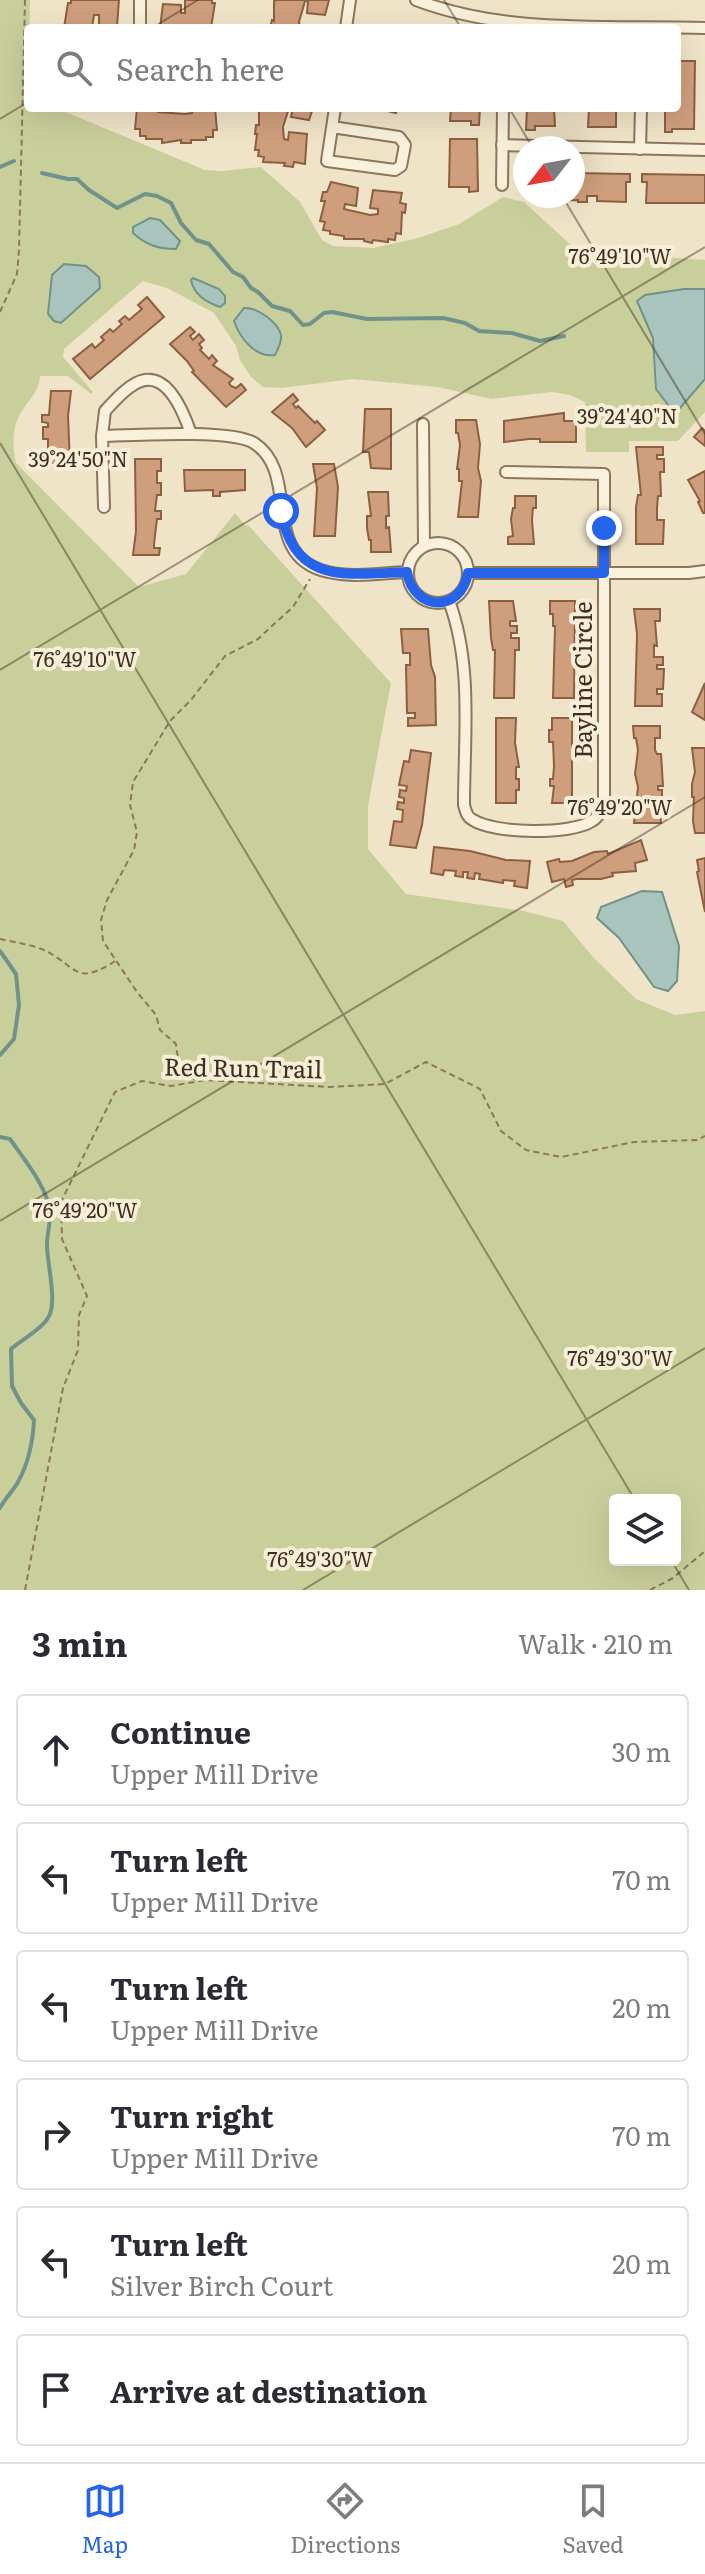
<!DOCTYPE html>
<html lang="en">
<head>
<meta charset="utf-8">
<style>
	body { margin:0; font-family:Literata,serif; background:#f2f2f3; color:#2b2b33 }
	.controls { position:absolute; right:24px; bottom:24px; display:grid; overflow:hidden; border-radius:8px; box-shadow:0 8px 32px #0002 }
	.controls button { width:72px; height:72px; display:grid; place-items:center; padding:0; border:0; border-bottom:2px solid #e1e1e2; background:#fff; color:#2b2b33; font:40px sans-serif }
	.compass { position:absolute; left:513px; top:136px; width:72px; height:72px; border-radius:50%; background:#fff; box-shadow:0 8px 32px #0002; rotate:239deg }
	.stop { position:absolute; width:24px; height:24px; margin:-18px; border:6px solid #2563eb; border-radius:50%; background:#fff }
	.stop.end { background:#2563eb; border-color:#fff; box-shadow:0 2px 8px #0008 }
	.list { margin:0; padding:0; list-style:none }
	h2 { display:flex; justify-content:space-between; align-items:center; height:104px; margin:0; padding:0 32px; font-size:34px }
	h2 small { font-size:26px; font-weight:400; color:#7c7c81 }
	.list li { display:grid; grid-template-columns:52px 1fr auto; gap:24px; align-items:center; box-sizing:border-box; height:112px; margin:0 16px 16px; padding:0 16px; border:2px solid #e1e1e2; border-radius:8px }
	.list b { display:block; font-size:30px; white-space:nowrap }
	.list p { margin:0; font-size:26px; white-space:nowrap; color:#7c7c81 }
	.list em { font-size:26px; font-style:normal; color:#7c7c81 }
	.icon { flex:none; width:44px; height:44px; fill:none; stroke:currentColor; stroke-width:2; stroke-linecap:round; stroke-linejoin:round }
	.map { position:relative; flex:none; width:705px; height:1590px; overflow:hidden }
	.search { position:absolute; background:#fff; box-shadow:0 8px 32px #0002; left:24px; right:24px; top:24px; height:88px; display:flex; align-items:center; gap:20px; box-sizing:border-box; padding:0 28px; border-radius:8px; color:#7c7c81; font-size:30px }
	.sheet { height:872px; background:#fff }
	nav { display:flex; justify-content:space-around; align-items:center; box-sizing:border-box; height:112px; border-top:2px solid #e1e1e2; background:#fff; font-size:22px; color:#7c7c81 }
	nav a { display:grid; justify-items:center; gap:4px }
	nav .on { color:#2563eb }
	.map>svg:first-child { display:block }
	.green { fill:#c9cf9b; fill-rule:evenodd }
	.water { fill:#a9c4bc; stroke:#6f938a; stroke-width:2 }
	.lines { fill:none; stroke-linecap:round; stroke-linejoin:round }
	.stream { stroke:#6f938a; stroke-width:4 }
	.building { fill:#cf9f7d; stroke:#8d5f41; stroke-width:2 }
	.minor-casing { stroke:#8d765c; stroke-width:14 }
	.path { stroke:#8d765c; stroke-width:2; stroke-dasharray:6 4; stroke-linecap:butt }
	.minor { stroke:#faf1dc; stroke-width:10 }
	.route { stroke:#2563eb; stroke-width:10 }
	.ticks { fill:none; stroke:#3d2e20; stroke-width:2; stroke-opacity:0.45 }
	.labels { text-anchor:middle; stroke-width:8; stroke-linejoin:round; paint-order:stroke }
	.street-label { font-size:24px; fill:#3d2e20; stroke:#f7eed8 }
	.ticks-label { font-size:20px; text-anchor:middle; fill:#3d2e20; stroke:#f7eed8; stroke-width:8; stroke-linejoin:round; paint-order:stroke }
</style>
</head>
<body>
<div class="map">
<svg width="705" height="1590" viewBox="0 0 705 1590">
	<rect width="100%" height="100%" fill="#f0e4c8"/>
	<path class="green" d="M 0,0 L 30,0 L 28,108 L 56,108 L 205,170 L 222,171 L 261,167 L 300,202 L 322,240 L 333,246 L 374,248 L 418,238 L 459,224 L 503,197 L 524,202 L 572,246 L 574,251 L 705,260 L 705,412 L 678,441 L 629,441 L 629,452 L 586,452 L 585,402 L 570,395 L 552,392 L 491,399 L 438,387 L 353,379 L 281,388 L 263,387 L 251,377 L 240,360 L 236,346 L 214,313 L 167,288 L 143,281 L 64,349 L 63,357 L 93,392 L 91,394 L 68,376 L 40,376 C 39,392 30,398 22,411 C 12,426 12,445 16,463 L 139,587 L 186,574 L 235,513 L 246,526 L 248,525 L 391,683 L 368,806 L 368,849 L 406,894 L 524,911 L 563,921 L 594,958 L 636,999 L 675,1015 L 705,1011 L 705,1590 L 0,1590 ZM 615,1500 L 675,1500 L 675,1560 L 615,1560 Z"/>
	<g class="water">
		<path d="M 150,218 L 160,220 L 180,241 L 176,249 C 158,249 146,245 133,233 L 133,227 Z"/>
		<path d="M 64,264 L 86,266 L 99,277 L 100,288 L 61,323 L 54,321 L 48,314 L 52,275 Z"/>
		<path d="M 193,278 L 219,289 L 225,296 L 225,303 L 220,307 C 206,302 194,295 191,280 Z"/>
		<path d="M 684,289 L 705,289 L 705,379 L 680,408 L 672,410 L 656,389 L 653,338 L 637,301 L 645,295 Z"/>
		<path d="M 244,308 C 257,307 278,322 281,335 C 282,342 278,349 275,355 C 255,358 240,338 234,321 Z"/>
		<path d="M 642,891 L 662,892 L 679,946 L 677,981 L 668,991 L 654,987 L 619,938 L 597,918 L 601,907 Z"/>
	</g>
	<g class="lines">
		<g class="stream">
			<path d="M 0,167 L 14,161"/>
			<path d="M 42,173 L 68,179 L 77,179 L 89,190 L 117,208 L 145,194 L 157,196 L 171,203 L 181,223 L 196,240 L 209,244 L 233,272 L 243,277 L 251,288 L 258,292 L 272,306 L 290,311 L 303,325 L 310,324 L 324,313 L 332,312 L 367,319 L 443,318 L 465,323 L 479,331 L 512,333 L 540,341 L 564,336"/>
			<path d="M 0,951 L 16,974 L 19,1005 L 14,1039 L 0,1055"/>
			<path d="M 0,1137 L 10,1139 C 24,1159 41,1180 48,1202 C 53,1217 47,1230 47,1245 C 47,1264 58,1303 48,1318 C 40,1331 22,1339 11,1349 L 12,1386 L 21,1403 L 34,1420 C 33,1440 28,1464 18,1482 C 13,1491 5,1498 0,1508"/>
		</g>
	</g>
	<g class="building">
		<path d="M 71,0 L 119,0 L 117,26 L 99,26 L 99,15 L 94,15 L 92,28 L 64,28 L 68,3 L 71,3 Z"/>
		<path d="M 185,0 L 212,0 L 212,3 L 215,3 L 211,28 L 160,28 L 163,4 L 181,5 L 181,13 L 185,13 Z"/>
		<path d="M 277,0 L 329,0 L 325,15 L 307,13 L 308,1 L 305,1 L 299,22 L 300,28 L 270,28 L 272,20 L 274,21 L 274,1 Z"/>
		<path d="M 677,61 L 695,61 L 694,129 L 672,129 L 672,132 L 665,132 L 665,109 L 677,108 Z"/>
		<path d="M 134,108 L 169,108 L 158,108 L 158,112 L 185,114 L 192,113 L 193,109 L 184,108 L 219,108 L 215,108 L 217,130 L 213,130 L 213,137 L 206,137 L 206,140 L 191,140 L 191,143 L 181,143 L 181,140 L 162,143 L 162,139 L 146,139 L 146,136 L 140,136 L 140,129 L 135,129 L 137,108 Z"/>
		<path d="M 259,108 L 289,108 L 283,127 L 284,139 L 288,140 L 289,132 L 307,134 L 305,164 L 294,162 L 293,167 L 284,166 L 285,163 L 263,162 L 264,157 L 258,156 L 259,150 L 255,150 L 257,134 L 255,134 L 256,125 L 259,125 Z"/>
		<path d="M 293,108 L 313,108 L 309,120 L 291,117 Z"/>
		<path d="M 367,108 L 404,108 L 397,109 L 396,113 L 375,108 L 374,111 L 366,110 Z"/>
		<path d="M 451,108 L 480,108 L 479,125 L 471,125 L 471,121 L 450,121 Z"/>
		<path d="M 527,108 L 554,108 L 555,126 L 535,126 L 535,130 L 526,130 Z"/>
		<path d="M 589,108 L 616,108 L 616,127 L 588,127 Z"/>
		<path d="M 450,139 L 477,139 L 478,191 L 469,192 L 469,187 L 449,187 Z"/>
		<path d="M 573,173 L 630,174 L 630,182 L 626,182 L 626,202 L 597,201 L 597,196 L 587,196 L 587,202 L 578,202 L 578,200 L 559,201 L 559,196 L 573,196 Z"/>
		<path d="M 642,174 L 705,175 L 705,203 L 646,203 L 647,182 L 642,182 Z"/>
		<path d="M 331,182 L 358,188 L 356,206 L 345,204 L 344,209 L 370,215 L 378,214 L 378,209 L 370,208 L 373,190 L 402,193 L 400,203 L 406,204 L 405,213 L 402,212 L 401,234 L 396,233 L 395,240 L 388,239 L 388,242 L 373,240 L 372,243 L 364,241 L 364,239 L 344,239 L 344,236 L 330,234 L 330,231 L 323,230 L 325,222 L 320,221 L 325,201 L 321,201 L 323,192 L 327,192 Z"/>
		<path d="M 147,297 L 164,317 L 90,379 L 73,359 L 92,344 L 95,348 L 104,340 L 101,337 L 110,329 L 113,332 L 122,324 L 119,321 L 125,316 L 129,320 L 142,309 L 138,305 Z"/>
		<path d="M 190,327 L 195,332 L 190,336 L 193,340 L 199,334 L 204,340 L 199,344 L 202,348 L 200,350 L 209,359 L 212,355 L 217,361 L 213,365 L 233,379 L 229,383 L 231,386 L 236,388 L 241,384 L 246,390 L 226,407 L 192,372 L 194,371 L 187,361 L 170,344 Z"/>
		<path d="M 51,391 L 71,391 L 68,416 L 70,463 L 43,463 L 43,451 L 48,451 L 48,439 L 43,439 L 43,427 L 48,427 L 48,423 L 42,422 L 42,415 L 49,415 Z"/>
		<path d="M 293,394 L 298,400 L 293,404 L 296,408 L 298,406 L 315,423 L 317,421 L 325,430 L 306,447 L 292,428 L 272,412 Z"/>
		<path d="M 365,409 L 391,409 L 391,469 L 371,468 L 369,452 L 363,452 Z"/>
		<path d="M 564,413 L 564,421 L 576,421 L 576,442 L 540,442 L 540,439 L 529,439 L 504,442 L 504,421 Z"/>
		<path d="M 456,420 L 476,420 L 480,444 L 478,468 L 481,481 L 478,517 L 458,517 L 462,481 L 459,481 L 459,469 L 457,469 L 460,445 L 458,433 L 456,433 Z"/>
		<path d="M 702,428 L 705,431 L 705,446 L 694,437 Z"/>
		<path d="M 636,447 L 663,447 L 663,455 L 657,455 L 657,459 L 664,459 L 664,472 L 660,472 L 661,496 L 658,496 L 657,508 L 657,520 L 664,520 L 663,544 L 636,544 L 636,507 L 638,495 L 641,495 Z"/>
		<path d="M 135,459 L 161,459 L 161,471 L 157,471 L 157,483 L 161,483 L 161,495 L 157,495 L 155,511 L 161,511 L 161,519 L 157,519 L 154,544 L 154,548 L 160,548 L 159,555 L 133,555 L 136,531 Z"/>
		<path d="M 313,464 L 334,464 L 338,487 L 335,536 L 314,536 L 317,488 Z"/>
		<path d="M 184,470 L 245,470 L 245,490 L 220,492 L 220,496 L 213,496 L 213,490 L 185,491 Z"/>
		<path d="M 705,471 L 705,513 L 703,513 L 698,502 L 700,501 L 688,480 Z"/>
		<path d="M 368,492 L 388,492 L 389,516 L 386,516 L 386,528 L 389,527 L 391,552 L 371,552 L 371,540 L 369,540 L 367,528 L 367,516 L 371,516 Z"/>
		<path d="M 515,496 L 536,496 L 536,508 L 533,508 L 532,520 L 534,544 L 508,544 L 508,537 L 513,536 L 511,519 L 513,508 L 515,508 Z"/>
		<path d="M 489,601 L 513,601 L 516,621 L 510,621 L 510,626 L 517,626 L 517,633 L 511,633 L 511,638 L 519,638 L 519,650 L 515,650 L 514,698 L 494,698 L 495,650 L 493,650 L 491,638 Z"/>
		<path d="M 550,601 L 575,601 L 574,698 L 553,698 L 555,626 L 553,626 L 553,614 L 550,614 Z"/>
		<path d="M 634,609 L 660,609 L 660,621 L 655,621 L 657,646 L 654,645 L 654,657 L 663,657 L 663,665 L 657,665 L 657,669 L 664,669 L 663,689 L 657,689 L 657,694 L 662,694 L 662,706 L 635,706 L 637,634 Z"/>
		<path d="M 401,629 L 428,629 L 431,665 L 435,677 L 436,725 L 408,726 L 408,718 L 415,718 L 415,713 L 407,713 L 406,665 L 410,665 L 410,653 L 403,653 Z"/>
		<path d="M 705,683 L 705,720 L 692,712 Z"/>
		<path d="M 496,718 L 516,718 L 515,743 L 519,767 L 516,767 L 516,779 L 519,779 L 519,790 L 516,790 L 516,803 L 496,803 Z"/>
		<path d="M 552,718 L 572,718 L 572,803 L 552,803 L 554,786 L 550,786 L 550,779 L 553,779 L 554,766 L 553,742 L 549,742 L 549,730 L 552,730 Z"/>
		<path d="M 633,726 L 660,726 L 660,738 L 655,738 L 655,750 L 657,754 L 661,754 L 663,786 L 658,786 L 658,790 L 662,790 L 662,798 L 655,798 L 655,811 L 660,810 L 661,823 L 634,823 L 638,787 L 635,774 L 638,750 L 636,738 L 634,738 Z"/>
		<path d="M 692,748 L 705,748 L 705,833 L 695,833 L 693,821 L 694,797 L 692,797 L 692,784 L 695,772 Z"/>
		<path d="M 411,750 L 431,753 L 422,825 L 416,848 L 390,845 L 394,821 L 402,822 L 403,810 L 397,809 L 398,802 L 404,803 L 404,798 L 399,797 L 400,790 L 406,791 L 407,786 L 399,785 L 404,761 L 409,762 Z"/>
		<path d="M 641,840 L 647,860 L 635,863 L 636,871 L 612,873 L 613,876 L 601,879 L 576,879 L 572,880 L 573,885 L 566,887 L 564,879 L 552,882 L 547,862 L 559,859 L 560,862 L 572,861 L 594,852 L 607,851 L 608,854 Z"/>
		<path d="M 434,847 L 470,851 L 506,860 L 530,861 L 527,888 L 514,886 L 515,881 L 503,880 L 503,883 L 479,879 L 480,874 L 475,873 L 474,879 L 467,878 L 468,872 L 463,872 L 463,877 L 455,876 L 456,871 L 444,870 L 443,875 L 431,873 Z"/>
		<path d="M 705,858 L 705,912 L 697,872 L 699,871 L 697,860 Z"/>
	</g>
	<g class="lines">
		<g class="minor-casing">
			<g id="minor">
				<path d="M 416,0 C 508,35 608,25 705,28"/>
				<path d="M 140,28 L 140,0"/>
				<path d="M 346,28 L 350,0"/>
				<path d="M 332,127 L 399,137 L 405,145 L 401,166 L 395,170 L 327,161 L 335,108"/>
				<path d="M 502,145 L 705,150"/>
				<path d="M 640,149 L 641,108"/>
				<path d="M 502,185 L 503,108"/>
				<path d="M 423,424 L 424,546"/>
				<path d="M 102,436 C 133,435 232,429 254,443 C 302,474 258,556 328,572 C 353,578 382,573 407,572"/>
				<path d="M 104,507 L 102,436 L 105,411 C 115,400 131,382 145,380 C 170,376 185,416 191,434"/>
				<circle cx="438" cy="573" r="30"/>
				<path d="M 468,573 L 689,573 L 705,571"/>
				<path d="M 449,601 C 473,665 464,737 464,805 C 466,812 467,817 473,820 C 495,834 571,835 592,821 C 600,816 602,809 604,800 L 604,474 L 506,472"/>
			</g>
		</g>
		<g class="path">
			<path d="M 0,312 L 17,274 L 19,250 L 25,0"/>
			<path d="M 0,939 C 13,942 33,945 44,950 C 80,968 74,987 117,960"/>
			<path d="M 195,1080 C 182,1070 177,1060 176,1044 L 160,1030 L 156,1015 L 137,992 L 103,941 L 101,920 L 107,900 L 134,850 L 137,832 L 130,805 L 133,782 L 170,721 L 191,700 L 225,656 L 258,639 L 273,625 L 293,607 L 310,579"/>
			<path d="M 25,1590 L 63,1388 L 78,1350 L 79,1315 L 87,1296 L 62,1239 L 61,1202 L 115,1092 L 142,1081 L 171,1086 L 205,1080 L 329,1087 L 385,1084 L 426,1062 L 480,1089 L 501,1131 L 526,1150 L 561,1157 L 634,1142 L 697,1140 L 705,1136"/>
			<path d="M 650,1590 L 673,1578 L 705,1551"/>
		</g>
		<use href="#minor" class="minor"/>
	</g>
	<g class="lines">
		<path class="route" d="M 281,511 C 294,586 348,574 407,572 C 414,612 461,613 468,573 L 604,573 L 604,528"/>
	</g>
	<path class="ticks" d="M 444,0 L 461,28M 152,28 L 198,0M 509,108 L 533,148M 0,119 L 28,102M 562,196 L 705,434M 0,443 L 635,1500M 0,670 L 705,247M 0,1221 L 705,797M 671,1560 L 689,1590M 303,1590 L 705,1348"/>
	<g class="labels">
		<g class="street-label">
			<text transform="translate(584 680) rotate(-90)" y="8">Bayline Circle</text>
			<text transform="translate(243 1069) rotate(1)" y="8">Red Run Trail</text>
		</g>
	</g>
	<g class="ticks-label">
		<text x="620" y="264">76°49'10"W</text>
		<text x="627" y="424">39°24'40"N</text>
		<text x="78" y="467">39°24'50"N</text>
		<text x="85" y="667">76°49'10"W</text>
		<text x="620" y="815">76°49'20"W</text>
		<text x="85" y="1218">76°49'20"W</text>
		<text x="620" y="1366">76°49'30"W</text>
		<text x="320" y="1567">76°49'30"W</text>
	</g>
</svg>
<div class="controls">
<button><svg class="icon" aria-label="layers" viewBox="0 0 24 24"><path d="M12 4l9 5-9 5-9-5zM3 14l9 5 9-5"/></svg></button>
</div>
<svg class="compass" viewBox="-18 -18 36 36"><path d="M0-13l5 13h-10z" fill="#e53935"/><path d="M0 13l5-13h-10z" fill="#7c7c81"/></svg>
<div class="stop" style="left:281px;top:511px"></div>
<div class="stop end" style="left:604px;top:528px"></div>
<div class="search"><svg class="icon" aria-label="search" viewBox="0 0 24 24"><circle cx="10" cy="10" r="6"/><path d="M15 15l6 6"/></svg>Search here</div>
</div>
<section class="sheet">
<h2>3 min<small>Walk · 210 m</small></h2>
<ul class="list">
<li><svg class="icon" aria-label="ahead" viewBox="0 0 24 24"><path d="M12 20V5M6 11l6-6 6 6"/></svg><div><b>Continue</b><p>Upper Mill Drive</p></div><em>30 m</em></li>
<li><svg class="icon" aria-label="left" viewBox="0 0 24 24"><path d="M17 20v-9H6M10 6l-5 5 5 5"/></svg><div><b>Turn left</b><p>Upper Mill Drive</p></div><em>70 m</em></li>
<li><svg class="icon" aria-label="left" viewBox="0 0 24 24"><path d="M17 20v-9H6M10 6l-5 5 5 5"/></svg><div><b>Turn left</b><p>Upper Mill Drive</p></div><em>20 m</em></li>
<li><svg class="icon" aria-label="right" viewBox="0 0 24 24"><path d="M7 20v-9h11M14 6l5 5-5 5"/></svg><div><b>Turn right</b><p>Upper Mill Drive</p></div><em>70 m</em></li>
<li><svg class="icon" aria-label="left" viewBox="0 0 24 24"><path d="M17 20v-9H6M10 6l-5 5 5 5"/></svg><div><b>Turn left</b><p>Silver Birch Court</p></div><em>20 m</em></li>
<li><svg class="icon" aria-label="arrive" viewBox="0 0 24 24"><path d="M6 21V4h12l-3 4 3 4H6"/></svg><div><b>Arrive at destination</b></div></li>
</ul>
</section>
<nav>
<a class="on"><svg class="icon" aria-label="map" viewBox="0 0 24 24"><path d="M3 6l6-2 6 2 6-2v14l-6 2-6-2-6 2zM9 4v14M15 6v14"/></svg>Map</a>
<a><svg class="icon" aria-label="directions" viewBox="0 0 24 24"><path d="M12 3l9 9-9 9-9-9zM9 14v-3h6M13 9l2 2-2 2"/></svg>Directions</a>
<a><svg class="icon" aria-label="saved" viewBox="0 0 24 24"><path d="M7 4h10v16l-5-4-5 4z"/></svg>Saved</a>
</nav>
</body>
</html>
